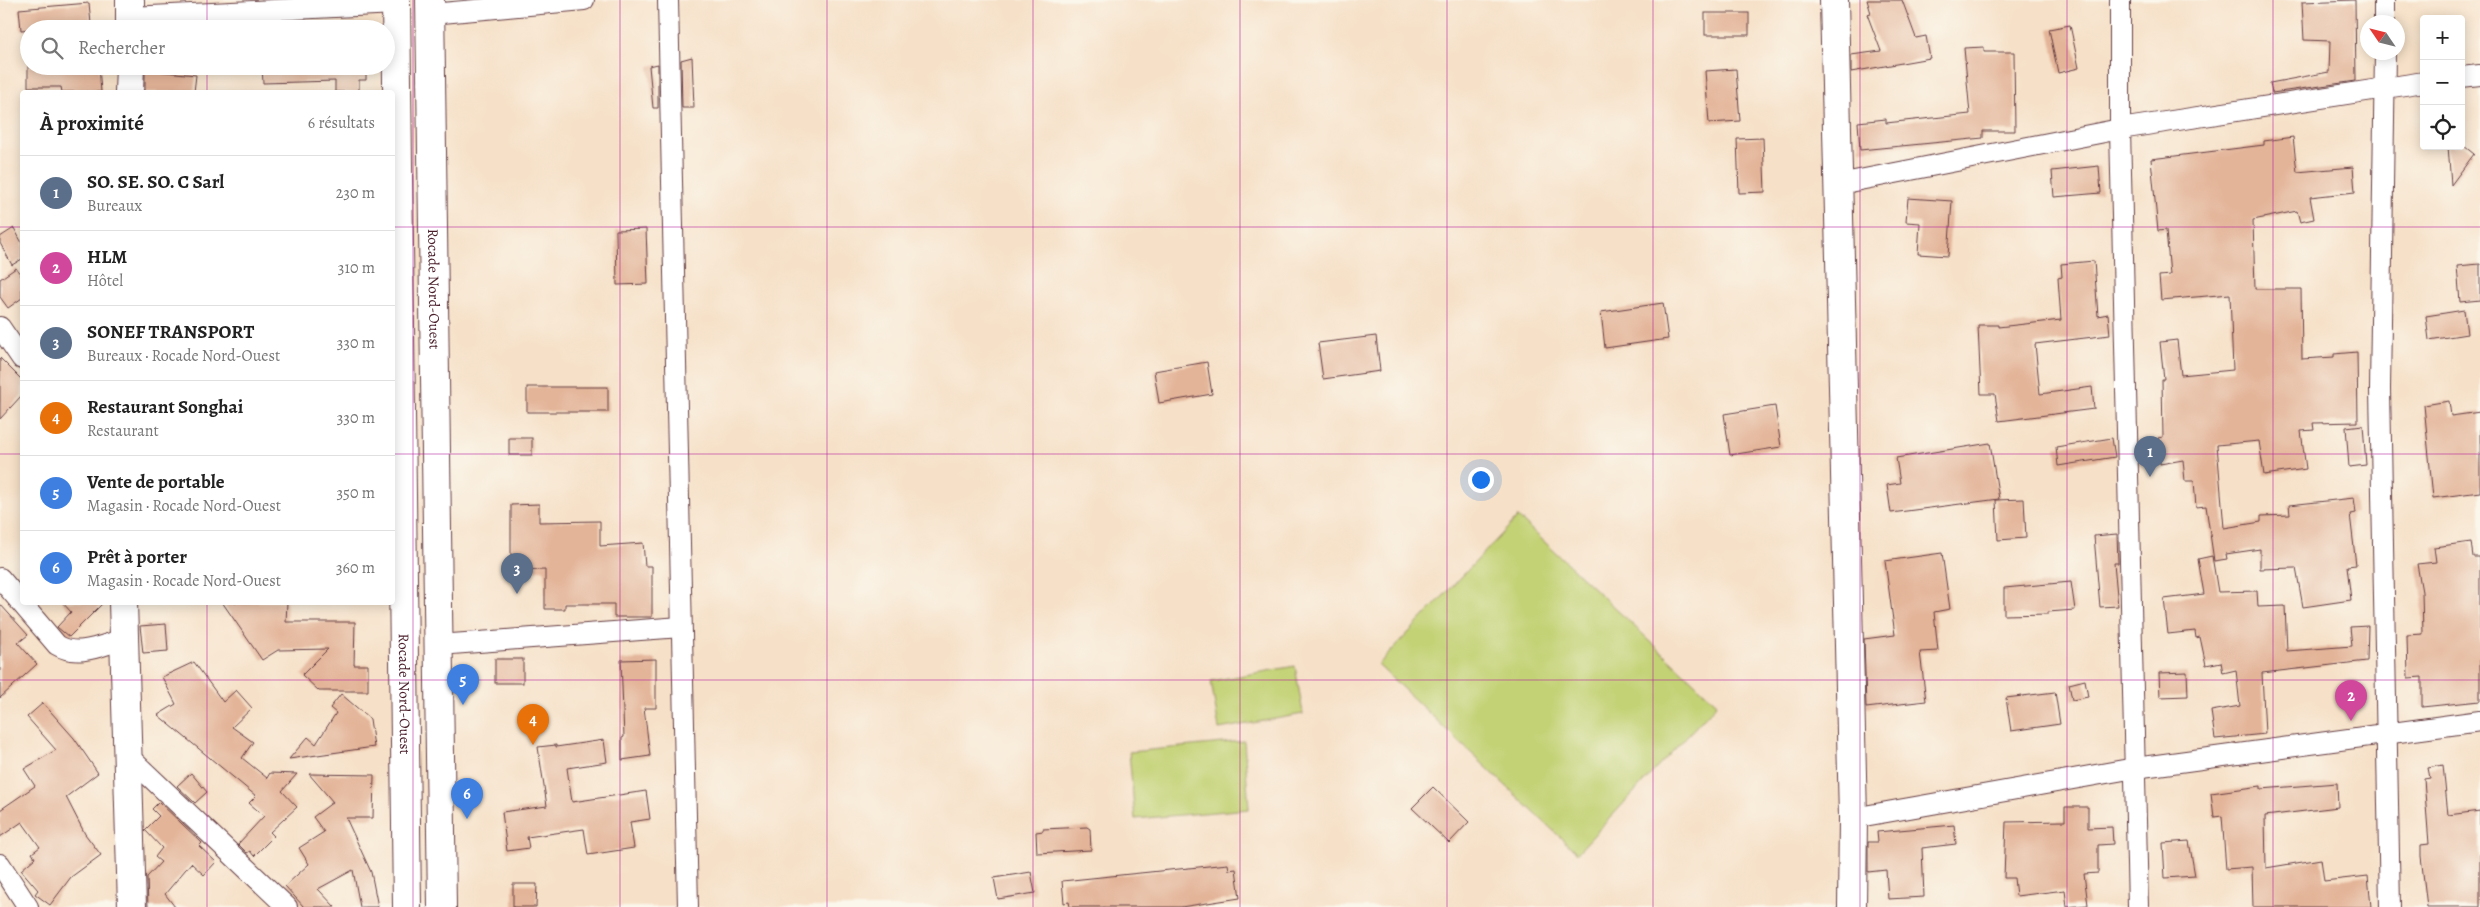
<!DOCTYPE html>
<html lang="fr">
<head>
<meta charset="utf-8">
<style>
	body { margin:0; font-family:Alegreya,serif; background:#f6f6f6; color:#222 }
	.controls { position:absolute; right:15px; top:15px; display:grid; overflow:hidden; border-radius:5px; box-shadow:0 2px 12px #0003 }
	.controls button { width:45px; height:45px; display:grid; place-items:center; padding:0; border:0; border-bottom:1px solid #e0e0e0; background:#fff; color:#222; font:25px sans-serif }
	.compass { position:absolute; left:2360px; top:15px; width:45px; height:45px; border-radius:50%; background:#fff; box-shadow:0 2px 12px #0003; rotate:305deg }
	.you { position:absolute; left:1480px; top:479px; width:18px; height:18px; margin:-12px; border:4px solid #fff; border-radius:50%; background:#1a73e8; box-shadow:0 0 0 8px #1a73e833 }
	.badge { display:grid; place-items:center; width:32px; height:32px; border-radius:50%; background:#b5179e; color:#fff; font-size:16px; font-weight:700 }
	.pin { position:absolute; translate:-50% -41px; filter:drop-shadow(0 1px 2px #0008) }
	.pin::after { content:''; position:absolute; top:26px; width:18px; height:15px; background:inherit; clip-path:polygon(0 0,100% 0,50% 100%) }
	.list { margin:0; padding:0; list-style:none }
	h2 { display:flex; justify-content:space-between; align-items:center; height:65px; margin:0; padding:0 20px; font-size:21px }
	h2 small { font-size:16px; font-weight:400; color:#767676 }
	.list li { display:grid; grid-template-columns:32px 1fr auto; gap:15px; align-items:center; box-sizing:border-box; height:75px; padding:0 20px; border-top:1px solid #e0e0e0 }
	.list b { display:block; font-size:19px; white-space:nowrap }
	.list p { margin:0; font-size:16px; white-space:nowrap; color:#767676 }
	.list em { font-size:16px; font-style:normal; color:#767676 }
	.icon { flex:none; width:28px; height:28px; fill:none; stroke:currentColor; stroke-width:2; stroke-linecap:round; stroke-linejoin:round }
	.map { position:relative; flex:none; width:2480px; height:907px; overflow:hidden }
	.search { position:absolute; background:#fff; box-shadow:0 2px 12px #0003; left:20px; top:20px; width:375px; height:55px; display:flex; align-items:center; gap:12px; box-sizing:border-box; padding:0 18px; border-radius:28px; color:#767676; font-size:19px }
	.panel { position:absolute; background:#fff; box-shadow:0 2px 12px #0003; left:20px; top:90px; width:375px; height:515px; border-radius:5px }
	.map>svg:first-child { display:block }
	.green { fill:#c3d274; stroke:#867850 }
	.building { fill:#e3b498 }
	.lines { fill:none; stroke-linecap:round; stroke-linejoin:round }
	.street-casing { stroke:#643c42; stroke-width:22 }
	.secondary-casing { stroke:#643c42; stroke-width:30 }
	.primary-casing { stroke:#643c42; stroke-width:30 }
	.street { stroke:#fff; stroke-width:20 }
	.secondary { stroke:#fff; stroke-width:28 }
	.primary { stroke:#fff; stroke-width:28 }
	.grid { fill:none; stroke:#b5179e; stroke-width:1; stroke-opacity:0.55 }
	.labels { text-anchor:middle; stroke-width:4.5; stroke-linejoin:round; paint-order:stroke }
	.street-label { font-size:15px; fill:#4a1f2b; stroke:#fbf7ec }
</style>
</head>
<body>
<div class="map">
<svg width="2480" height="907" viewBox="0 0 2480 907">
	<rect width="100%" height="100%" fill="#fbf7ec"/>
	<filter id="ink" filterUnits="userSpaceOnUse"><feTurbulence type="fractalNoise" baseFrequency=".02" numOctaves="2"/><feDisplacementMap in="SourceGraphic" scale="10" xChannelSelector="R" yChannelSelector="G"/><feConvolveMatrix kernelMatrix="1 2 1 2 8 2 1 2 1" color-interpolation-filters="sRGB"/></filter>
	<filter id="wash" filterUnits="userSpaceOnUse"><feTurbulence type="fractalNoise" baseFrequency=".0096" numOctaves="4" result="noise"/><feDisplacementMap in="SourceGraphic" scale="20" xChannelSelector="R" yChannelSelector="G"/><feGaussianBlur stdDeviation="1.12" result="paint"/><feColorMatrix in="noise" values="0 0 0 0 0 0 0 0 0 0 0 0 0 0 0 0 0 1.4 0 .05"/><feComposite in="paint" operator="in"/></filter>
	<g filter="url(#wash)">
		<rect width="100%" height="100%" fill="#f6e0c7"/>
		<g class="green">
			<path d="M 1518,517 L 1717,704 L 1577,853 L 1378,665 Z"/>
			<path d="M 1295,666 L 1303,714 L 1219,729 L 1211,681 Z"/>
			<path d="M 1244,741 L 1249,809 L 1135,819 L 1129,752 Z"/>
		</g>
		<g id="blocks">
			<g class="building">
				<path d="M 1867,0 L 1902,0 L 1916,38 L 1926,36 L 1930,58 L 1851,72 L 1851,55 L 1881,51 L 1867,14 L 1871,13 Z"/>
				<path d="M 2355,0 L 2356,81 L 2272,93 L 2270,83 L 2329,72 L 2330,41 L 2304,40 L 2302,2 Z"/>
				<path d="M 89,3 L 91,24 L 21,30 L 19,9 Z"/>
				<rect x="1705" y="13" width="44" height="22"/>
				<path d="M 2070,25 L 2079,68 L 2058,73 L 2049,29 Z"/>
				<path d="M 1984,47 L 1984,52 L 2014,52 L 2015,131 L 1983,131 L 1983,138 L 1860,150 L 1858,122 L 1886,119 L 1886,123 L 1970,114 L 1964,48 Z"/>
				<path d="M 692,57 L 694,108 L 682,108 L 681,60 Z"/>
				<path d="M 658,64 L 658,108 L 653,108 L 649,66 Z"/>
				<path d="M 28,66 L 99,66 L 101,92 L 62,92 L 61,87 L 28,87 Z"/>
				<path d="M 262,66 L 366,66 L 366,80 L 359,80 L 359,92 L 335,92 L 335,81 L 263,83 Z"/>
				<path d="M 1736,69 L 1740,121 L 1709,123 L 1705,71 Z"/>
				<path d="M 145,70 L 196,75 L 194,92 L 145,92 Z"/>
				<path d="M 2293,137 L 2297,172 L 2353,167 L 2355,192 L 2310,197 L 2314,219 L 2300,222 L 2297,211 L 2253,220 L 2255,289 L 2301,289 L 2302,359 L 2334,357 L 2334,354 L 2357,352 L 2358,422 L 2313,423 L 2314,430 L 2301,431 L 2306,469 L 2264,475 L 2259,441 L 2217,445 L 2224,528 L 2261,522 L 2261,516 L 2290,515 L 2289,505 L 2354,498 L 2356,513 L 2350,514 L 2356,565 L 2347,566 L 2351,600 L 2303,607 L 2296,568 L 2260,569 L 2260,549 L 2226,554 L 2227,559 L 2214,561 L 2206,506 L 2196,507 L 2194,481 L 2185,481 L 2183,460 L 2160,464 L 2158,438 L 2163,437 L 2162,379 L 2164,379 L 2160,342 L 2177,340 L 2181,375 L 2233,370 L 2230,294 L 2161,300 L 2159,276 L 2170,275 L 2166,230 L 2158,231 L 2151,159 L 2264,145 L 2264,141 Z"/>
				<path d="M 1763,138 L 1765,192 L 1739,193 L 1737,139 Z"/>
				<path d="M 2448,146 L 2464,146 L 2474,154 L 2451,185 Z"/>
				<path d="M 2099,166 L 2101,193 L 2054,197 L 2052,171 Z"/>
				<path d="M 1908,198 L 1952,201 L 1948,256 L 1918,254 L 1920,223 L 1906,222 Z"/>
				<path d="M 14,228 L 22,243 L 22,259 L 12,265 L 0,243 L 0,237 Z"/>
				<path d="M 646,229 L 648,284 L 617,285 L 616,230 Z"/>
				<path d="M 2094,261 L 2098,316 L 2108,314 L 2110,335 L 2035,344 L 2040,394 L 2092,387 L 2094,409 L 1999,421 L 1995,394 L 1981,394 L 1978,325 L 1998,325 L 1998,327 L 2061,320 L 2058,278 L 2062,277 L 2061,264 Z"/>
				<path d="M 2480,264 L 2480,300 L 2460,302 L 2457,266 Z"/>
				<path d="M 16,268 L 22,277 L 22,298 L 8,308 L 0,297 L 0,279 Z"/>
				<path d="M 1663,303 L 1668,339 L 1605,348 L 1601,312 Z"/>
				<path d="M 2464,310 L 2467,334 L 2429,340 L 2426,316 Z"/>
				<path d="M 1376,336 L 1380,371 L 1323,379 L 1318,343 Z"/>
				<path d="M 0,358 L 22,380 L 22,395 L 0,419 Z"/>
				<path d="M 1207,362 L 1212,394 L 1159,403 L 1154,371 Z"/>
				<rect x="527" y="387" width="81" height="25"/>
				<path d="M 2449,401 L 2451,416 L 2480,412 L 2480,492 L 2433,498 L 2424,405 Z"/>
				<path d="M 1775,406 L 1781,447 L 1730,455 L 1724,414 Z"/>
				<path d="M 2363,425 L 2366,465 L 2349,467 L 2346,427 Z"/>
				<rect x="509" y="438" width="23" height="17"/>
				<path d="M 2112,438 L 2115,457 L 2058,466 L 2056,447 Z"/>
				<path d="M 1990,443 L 1999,499 L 1891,513 L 1887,485 L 1900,483 L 1896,458 Z"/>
				<path d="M 2024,499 L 2026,538 L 1998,540 L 1996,500 Z"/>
				<path d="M 539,504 L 539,522 L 600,521 L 600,546 L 643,543 L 645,566 L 652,566 L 652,617 L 614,617 L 614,604 L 565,604 L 565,609 L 545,609 L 545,570 L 511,571 L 511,505 Z"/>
				<path d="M 2117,534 L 2118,563 L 2114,563 L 2118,606 L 2100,607 L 2094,536 Z"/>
				<path d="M 2471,542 L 2473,557 L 2480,557 L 2480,701 L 2422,707 L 2422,677 L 2408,678 L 2407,635 L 2423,634 L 2422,592 L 2417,564 L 2436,562 L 2434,547 Z"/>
				<path d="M 1942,553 L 1950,609 L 1934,612 L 1938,651 L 1920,652 L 1926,701 L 1866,708 L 1864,639 L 1895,635 L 1885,561 Z"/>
				<path d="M 2212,556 L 2218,592 L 2257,591 L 2258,607 L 2285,606 L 2287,651 L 2352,646 L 2350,627 L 2368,626 L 2367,661 L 2262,673 L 2265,734 L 2215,739 L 2211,711 L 2240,706 L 2236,670 L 2223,673 L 2221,662 L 2206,665 L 2200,637 L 2196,638 L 2195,631 L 2168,634 L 2164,599 L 2204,594 L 2198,559 Z"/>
				<path d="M 2071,582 L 2075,610 L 2048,612 L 2048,614 L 2004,615 L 2004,588 Z"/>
				<path d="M 62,602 L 104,602 L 69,637 L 57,627 L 71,612 Z"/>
				<path d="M 222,602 L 287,602 L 286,622 L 355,622 L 354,665 L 368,665 L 368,691 L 319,691 L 302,675 L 328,649 L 278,650 L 262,660 Z"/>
				<path d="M 0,604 L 28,635 L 18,643 L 37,664 L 0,698 Z"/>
				<path d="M 166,624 L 168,651 L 143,653 L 140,626 Z"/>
				<rect x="495" y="659" width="28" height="24"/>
				<path d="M 656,659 L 656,708 L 644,708 L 650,756 L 622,760 L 622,738 L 624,737 L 621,660 Z"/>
				<path d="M 194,662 L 223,702 L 236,690 L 252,708 L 232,727 L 253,742 L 242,758 L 267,778 L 270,773 L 297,774 L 282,791 L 297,807 L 270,832 L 274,836 L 254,856 L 250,851 L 247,853 L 238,844 L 264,816 L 249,803 L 256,796 L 158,715 L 176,704 L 162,677 Z"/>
				<path d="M 2187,672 L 2188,696 L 2160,697 L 2159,673 Z"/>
				<path d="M 2085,680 L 2088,697 L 2072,700 L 2069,684 Z"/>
				<path d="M 2055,692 L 2060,724 L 2011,731 L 2006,698 Z"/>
				<path d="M 341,694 L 370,719 L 374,747 L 289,759 L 308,737 L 316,744 L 336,713 L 330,708 Z"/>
				<path d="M 43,703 L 74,738 L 98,773 L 66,797 L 85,834 L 101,855 L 71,877 L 50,905 L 35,894 L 38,890 L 21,870 L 35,858 L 32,853 L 40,847 L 22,822 L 0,837 L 0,810 L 35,786 L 24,769 L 56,750 L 27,717 Z"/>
				<path d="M 604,740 L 607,762 L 567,768 L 572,802 L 646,791 L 650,819 L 630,822 L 634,848 L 588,855 L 584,829 L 527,837 L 529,848 L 507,851 L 502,812 L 547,806 L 538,747 L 556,745 L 556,747 Z"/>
				<path d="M 2443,765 L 2448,815 L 2480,811 L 2480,907 L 2427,907 L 2421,856 L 2421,845 L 2429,844 L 2424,779 L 2430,778 L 2428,768 Z"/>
				<path d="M 191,773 L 207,792 L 195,803 L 177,786 Z"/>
				<path d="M 309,774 L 374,775 L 373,818 L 346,818 L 371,872 L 378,907 L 360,907 L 353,870 L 318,889 L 335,907 L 304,907 L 285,886 L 309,864 L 299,848 L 324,832 L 313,817 L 333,802 Z"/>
				<path d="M 2337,783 L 2338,807 L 2265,816 L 2266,868 L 2321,859 L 2324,881 L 2368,876 L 2371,907 L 2253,907 L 2252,867 L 2226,869 L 2222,816 L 2214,817 L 2211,793 L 2261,786 L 2261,789 Z"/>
				<path d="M 1433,787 L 1469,822 L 1449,843 L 1412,808 Z"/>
				<path d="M 159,802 L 202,843 L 199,846 L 216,862 L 204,875 L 191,863 L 165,894 L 175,907 L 148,907 L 147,877 L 161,862 L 155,857 L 162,848 L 145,830 L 159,816 L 152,809 Z"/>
				<path d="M 2065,807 L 2088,807 L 2088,828 L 2112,827 L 2113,844 L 2098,845 L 2098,873 L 2084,874 L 2088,905 L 2067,907 L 2065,890 L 2016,896 L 2014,878 L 2004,878 L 2006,822 L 2065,821 Z"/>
				<path d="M 1954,825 L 1956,844 L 1922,848 L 1924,897 L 1888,899 L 1886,870 L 1868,872 L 1868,842 L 1878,842 L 1877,832 Z"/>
				<path d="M 1087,827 L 1090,829 L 1091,850 L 1037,853 L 1036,832 L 1043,831 L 1043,829 Z"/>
				<path d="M 2189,841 L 2195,876 L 2165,878 L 2163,843 Z"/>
				<path d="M 1228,864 L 1229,870 L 1236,869 L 1240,898 L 1181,907 L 1070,907 L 1069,902 L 1064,903 L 1062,881 Z"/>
				<path d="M 1031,872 L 1035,893 L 998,899 L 994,878 Z"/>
				<path d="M 513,884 L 537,884 L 536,907 L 513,907 Z"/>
			</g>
		</g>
	</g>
	<g filter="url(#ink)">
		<use href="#blocks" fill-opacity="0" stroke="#643c42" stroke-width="1"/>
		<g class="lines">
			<g class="street-casing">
				<g id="street">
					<path d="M 668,0 L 688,907"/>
					<path d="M 2120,0 L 2120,129 L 2138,907"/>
					<path d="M 2384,0 L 2384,22"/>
					<path d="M 431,14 L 584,0"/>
					<path d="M 131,17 L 396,4"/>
					<path d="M 2385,52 L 2380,389 L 2390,907"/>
					<path d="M 2461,77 L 2480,75"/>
					<path d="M 1839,184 L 2120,129 L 2424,82"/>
					<path d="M 0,327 L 22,359"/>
					<path d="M 0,578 L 57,645 C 78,658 102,645 124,639"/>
					<path d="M 438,645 L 681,627"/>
					<path d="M 127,755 L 287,907"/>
					<path d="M 1853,818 L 2135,768 L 2480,721"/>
					<path d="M 0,864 L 28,907"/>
				</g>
			</g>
			<g class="secondary-casing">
				<g id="secondary">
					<path d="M 130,0 L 130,29"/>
					<path d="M 1834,0 L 1853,818 L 1852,907"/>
					<path d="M 129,92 L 130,66"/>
					<path d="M 123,602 L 132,907"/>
				</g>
			</g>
			<g class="primary-casing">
				<g id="primary">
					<path id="s1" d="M 396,0 L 407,907"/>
					<path id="s2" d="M 430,0 L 442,907"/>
				</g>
			</g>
			<use href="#street" class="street"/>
			<use href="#secondary" class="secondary"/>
			<use href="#primary" class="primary"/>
		</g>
	</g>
	<path class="grid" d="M 207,0 L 207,29M 413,0 L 413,907M 620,0 L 620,907M 827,0 L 827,907M 1033,0 L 1033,907M 1240,0 L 1240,907M 1447,0 L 1447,907M 1653,0 L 1653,907M 1860,0 L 1860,907M 2067,0 L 2067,907M 2273,0 L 2273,907M 207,66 L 207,92M 0,227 L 22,227M 392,227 L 2480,227M 0,454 L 22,454M 392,454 L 2480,454M 207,602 L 207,907M 0,680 L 2480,680"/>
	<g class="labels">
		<g class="street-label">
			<text dy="5" stroke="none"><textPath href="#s2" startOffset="289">Rocade Nord-Ouest</textPath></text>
			<text dy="5" stroke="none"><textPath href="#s1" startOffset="694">Rocade Nord-Ouest</textPath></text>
		</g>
	</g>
</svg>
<div class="controls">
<button>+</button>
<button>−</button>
<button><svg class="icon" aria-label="locate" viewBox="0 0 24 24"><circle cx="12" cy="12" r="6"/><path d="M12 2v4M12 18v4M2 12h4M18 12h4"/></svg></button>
</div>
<svg class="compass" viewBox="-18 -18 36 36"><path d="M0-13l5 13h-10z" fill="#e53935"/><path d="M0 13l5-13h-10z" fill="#767676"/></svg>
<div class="you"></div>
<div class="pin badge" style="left:2150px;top:477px;background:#5c6f8a">1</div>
<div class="pin badge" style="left:2351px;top:721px;background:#d1479c">2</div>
<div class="pin badge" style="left:517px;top:594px;background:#5c6f8a">3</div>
<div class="pin badge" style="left:533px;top:745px;background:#e8710a">4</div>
<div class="pin badge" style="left:463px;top:705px;background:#3f7fe0">5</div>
<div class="pin badge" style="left:467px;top:819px;background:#3f7fe0">6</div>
<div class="search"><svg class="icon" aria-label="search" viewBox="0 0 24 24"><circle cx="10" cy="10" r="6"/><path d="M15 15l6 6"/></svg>Rechercher</div>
<section class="panel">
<h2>À proximité<small>6 résultats</small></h2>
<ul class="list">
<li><span class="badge" style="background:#5c6f8a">1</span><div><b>SO. SE. SO. C Sarl</b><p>Bureaux</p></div><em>230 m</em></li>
<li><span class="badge" style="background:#d1479c">2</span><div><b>HLM</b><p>Hôtel</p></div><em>310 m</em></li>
<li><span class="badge" style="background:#5c6f8a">3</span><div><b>SONEF TRANSPORT</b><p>Bureaux · Rocade Nord-Ouest</p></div><em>330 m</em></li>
<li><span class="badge" style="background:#e8710a">4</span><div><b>Restaurant Songhai</b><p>Restaurant</p></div><em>330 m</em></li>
<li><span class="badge" style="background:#3f7fe0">5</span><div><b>Vente de portable</b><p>Magasin · Rocade Nord-Ouest</p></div><em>350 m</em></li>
<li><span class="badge" style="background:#3f7fe0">6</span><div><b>Prêt à porter</b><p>Magasin · Rocade Nord-Ouest</p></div><em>360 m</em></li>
</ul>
</section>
</div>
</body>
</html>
